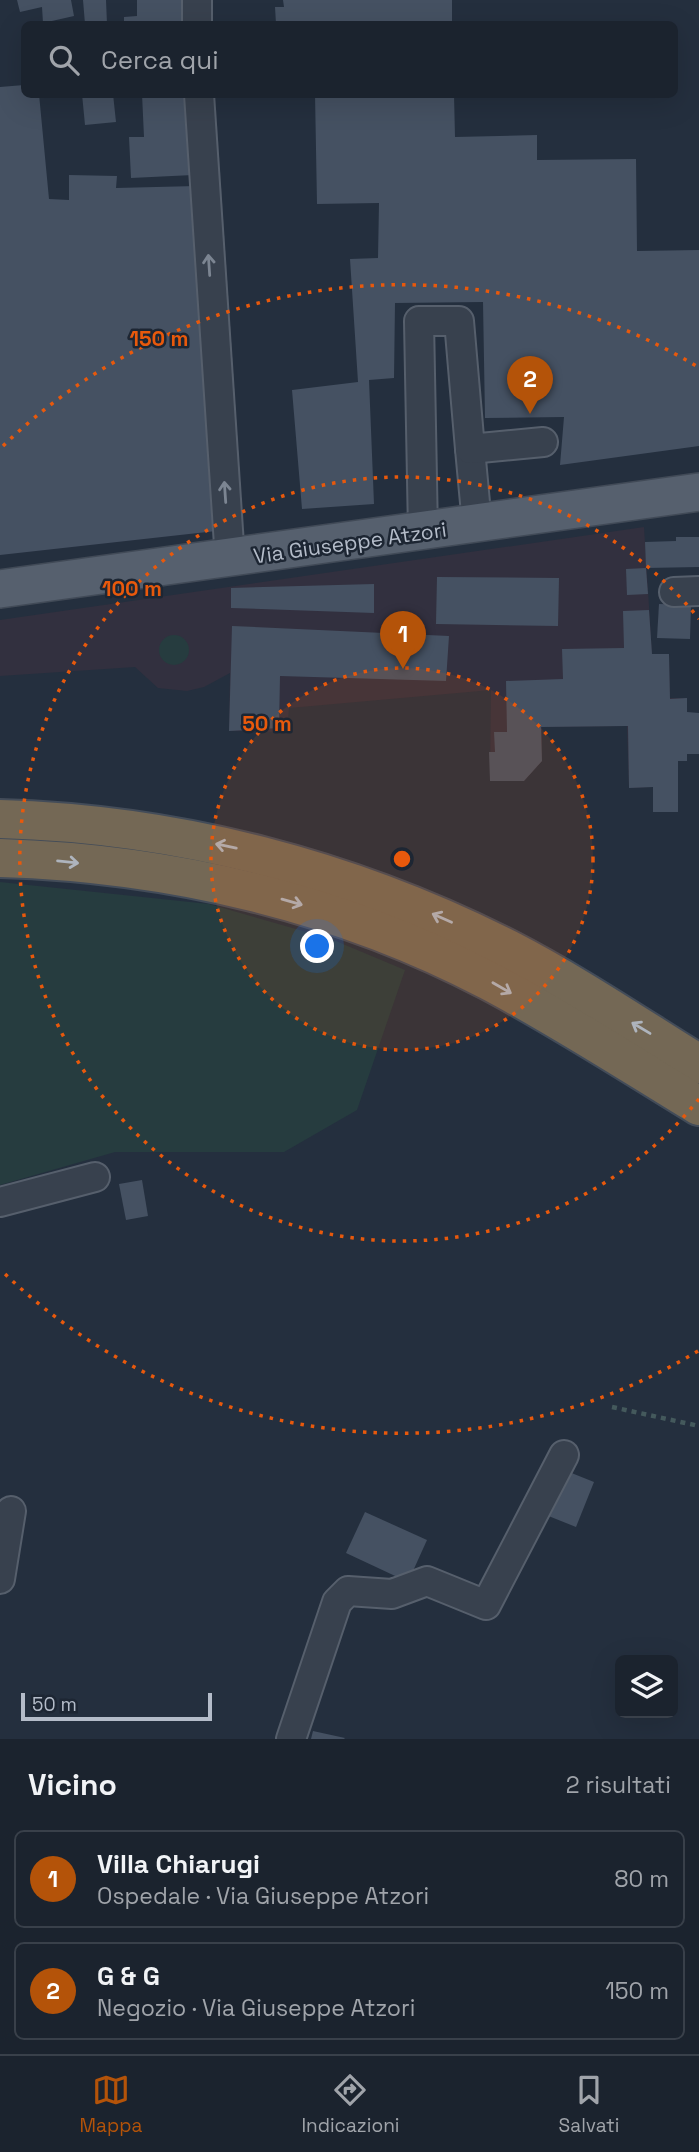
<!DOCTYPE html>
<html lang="it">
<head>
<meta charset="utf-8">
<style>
	body { margin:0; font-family:"Space Grotesk",sans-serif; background:#282f3a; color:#f1f3f6 }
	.controls { position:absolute; right:21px; bottom:21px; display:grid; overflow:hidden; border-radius:10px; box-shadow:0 7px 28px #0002 }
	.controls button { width:63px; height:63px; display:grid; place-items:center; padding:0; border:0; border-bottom:2px solid #39404a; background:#1b232e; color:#f1f3f6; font:35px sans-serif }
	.scale { position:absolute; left:21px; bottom:18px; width:191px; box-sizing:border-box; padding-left:7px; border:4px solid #b4bcc9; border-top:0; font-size:19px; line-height:24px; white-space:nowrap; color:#b4bcc9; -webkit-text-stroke:5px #1d2633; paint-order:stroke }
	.you { position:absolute; left:318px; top:947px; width:24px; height:24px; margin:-18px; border:5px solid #fff; border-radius:50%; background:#1a73e8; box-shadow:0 0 0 10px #1a73e833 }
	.badge { display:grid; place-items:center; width:46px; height:46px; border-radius:50%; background:#b45309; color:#fff; font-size:23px; font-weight:700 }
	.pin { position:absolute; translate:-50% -58px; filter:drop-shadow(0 2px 4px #0008) }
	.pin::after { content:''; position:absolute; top:37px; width:24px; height:21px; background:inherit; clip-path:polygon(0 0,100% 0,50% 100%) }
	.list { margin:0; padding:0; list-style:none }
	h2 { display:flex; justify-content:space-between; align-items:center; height:91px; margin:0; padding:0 28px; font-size:30px }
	h2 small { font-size:23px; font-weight:400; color:#a0a4aa }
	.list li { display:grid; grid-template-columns:46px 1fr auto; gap:21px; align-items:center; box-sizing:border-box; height:98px; margin:0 14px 14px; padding:0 14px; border:2px solid #39404a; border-radius:10px }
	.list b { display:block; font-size:26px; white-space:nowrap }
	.list p { margin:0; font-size:23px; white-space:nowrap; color:#a0a4aa }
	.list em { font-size:23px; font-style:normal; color:#a0a4aa }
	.icon { flex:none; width:38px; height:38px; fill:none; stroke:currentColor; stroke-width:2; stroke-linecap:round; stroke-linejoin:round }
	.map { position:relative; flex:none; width:699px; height:1739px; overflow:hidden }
	.search { position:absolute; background:#1b232e; box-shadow:0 7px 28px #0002; left:21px; right:21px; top:21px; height:77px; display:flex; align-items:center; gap:18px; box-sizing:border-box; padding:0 24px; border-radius:10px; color:#a0a4aa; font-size:26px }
	.sheet { height:315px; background:#1b232e }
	nav { display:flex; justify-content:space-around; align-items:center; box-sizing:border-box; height:98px; border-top:2px solid #39404a; background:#1b232e; font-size:19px; color:#a0a4aa }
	nav a { display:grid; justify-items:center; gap:4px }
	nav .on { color:#b45309 }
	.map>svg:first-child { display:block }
	.medical { fill:#32303f }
	.green { fill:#263c3f }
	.building { fill:#455162 }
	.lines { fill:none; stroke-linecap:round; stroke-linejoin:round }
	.minor-casing { stroke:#565f6c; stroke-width:32 }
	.major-casing { stroke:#414a57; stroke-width:40 }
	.highway-casing { stroke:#434c59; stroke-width:42 }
	.path { stroke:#44595c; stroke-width:4.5; stroke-dasharray:5 5; stroke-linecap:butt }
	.minor { stroke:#38414e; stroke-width:28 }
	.major { stroke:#56606e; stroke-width:37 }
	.highway { stroke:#746855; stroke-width:38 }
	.oneway { stroke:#7c8592 }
	.oneway2 { stroke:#aeb4bd }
	.ring { fill:none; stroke:#e8590c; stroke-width:3.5; stroke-dasharray:3.5 7 }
	.labels { text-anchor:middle; stroke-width:5; stroke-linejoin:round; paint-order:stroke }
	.street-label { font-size:21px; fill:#b4bcc9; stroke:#1d2633 }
	.centre { fill:#e8590c; stroke:#1d2633; stroke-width:3.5 }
	.ring-label { font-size:21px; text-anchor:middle; font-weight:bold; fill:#e8590c; stroke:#1d2633; stroke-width:5; stroke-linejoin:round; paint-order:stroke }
</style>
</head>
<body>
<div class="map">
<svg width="699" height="1739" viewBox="0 0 699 1739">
	<rect width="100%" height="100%" fill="#242f3e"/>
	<path class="medical" d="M 644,527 L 652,654 L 669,654 L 670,698 L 687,698 L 687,761 L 678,761 L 678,812 L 653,812 L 653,787 L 629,788 L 627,726 L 542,727 L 542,761 L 524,781 L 490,781 L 491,690 L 289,708 L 287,732 L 229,731 L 230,673 L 204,687 L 187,691 L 158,688 L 135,667 L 0,676 L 0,620 Z"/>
	<g class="green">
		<circle cx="174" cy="650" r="15"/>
		<path d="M 0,882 L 209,904 L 331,939 L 405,970 L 357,1110 L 284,1152 L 115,1152 L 0,1185 Z"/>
	</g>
	<g class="building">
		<path d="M 17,0 L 71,0 L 74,16 L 43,23 L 42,7 L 20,12 Z"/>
		<path d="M 83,0 L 106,0 L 107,24 L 85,24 Z"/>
		<path d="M 137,0 L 184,0 L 185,24 L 124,24 L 124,17 L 137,16 Z"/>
		<path d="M 283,0 L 452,0 L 452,24 L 276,24 L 275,7 L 284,7 Z"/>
		<path d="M 24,85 L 24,94 L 39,94 L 49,199 L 69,200 L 69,175 L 117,176 L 116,188 L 196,186 L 216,531 L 0,555 L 0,87 Z"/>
		<path d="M 82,94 L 113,94 L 116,122 L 85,125 Z"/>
		<path d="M 142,94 L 189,94 L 193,175 L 131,178 L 129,137 L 144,137 Z"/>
		<path d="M 315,94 L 454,94 L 455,137 L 537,135 L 537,160 L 636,159 L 637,251 L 699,250 L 699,446 L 560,465 L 564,417 L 485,418 L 483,302 L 395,303 L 394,378 L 369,380 L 374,504 L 302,509 L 292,390 L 358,382 L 350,259 L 378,258 L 379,203 L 317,204 Z"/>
		<path d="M 676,537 L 699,537 L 699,567 L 646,568 L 645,542 L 676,541 Z"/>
		<path d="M 646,568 L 648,594 L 627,595 L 626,569 Z"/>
		<path d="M 437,577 L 559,578 L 558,626 L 436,624 Z"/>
		<path d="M 374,584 L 374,613 L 231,608 L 231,588 Z"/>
		<path d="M 659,604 L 691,605 L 690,639 L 657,638 Z"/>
		<path d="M 649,610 L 652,654 L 669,654 L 670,699 L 687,698 L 687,712 L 699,713 L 699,754 L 687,754 L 687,761 L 678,761 L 678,812 L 653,812 L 653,787 L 629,788 L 628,726 L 541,727 L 542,761 L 524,781 L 490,781 L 489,752 L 495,752 L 494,732 L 507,732 L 506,681 L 563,679 L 562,649 L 624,648 L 623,611 Z"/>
		<path d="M 232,626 L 449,636 L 446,681 L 280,676 L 279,728 L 229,731 Z"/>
		<path d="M 142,1180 L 148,1216 L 126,1220 L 119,1184 Z"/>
		<path d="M 564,1470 L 594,1482 L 576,1527 L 546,1515 Z"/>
		<path d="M 365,1512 L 427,1540 L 408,1582 L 346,1553 Z"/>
		<path d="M 313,1731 L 345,1738 L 344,1739 L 311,1739 Z"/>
	</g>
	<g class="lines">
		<g class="minor-casing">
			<g id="minor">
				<path d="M 197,0 L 197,24"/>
				<path d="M 199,94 L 230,560"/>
				<path d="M 470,449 L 477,524"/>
				<path d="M 423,532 L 419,321 L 459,321 L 470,449 L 543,442"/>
				<path d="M 674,592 L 699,591"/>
				<path d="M 0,1202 L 95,1177"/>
				<path d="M 0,1579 L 11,1511"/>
				<path d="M 291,1739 L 337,1602 L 348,1591 L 392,1594 L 427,1581 L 486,1605 L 564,1455"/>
			</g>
		</g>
		<g class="major-casing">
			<path id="major" d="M 0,589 L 699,492"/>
		</g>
		<g class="highway-casing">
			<g id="highway">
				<path d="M 0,819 C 178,824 350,869 508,949 C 574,983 636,1025 699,1064"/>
				<path d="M 0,858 C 169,863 339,902 489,981 C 561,1019 630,1064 699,1106"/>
			</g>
		</g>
		<path class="path" d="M 612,1407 L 699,1426"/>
		<use href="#minor" class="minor"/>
		<use href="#major" class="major"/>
		<use href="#highway" class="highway"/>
	</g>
	<defs><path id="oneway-shaft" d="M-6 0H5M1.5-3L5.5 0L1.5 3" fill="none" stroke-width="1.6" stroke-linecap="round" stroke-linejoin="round" transform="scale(1.75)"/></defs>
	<g class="oneway">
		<use href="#oneway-shaft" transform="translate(209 265) rotate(-94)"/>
		<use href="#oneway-shaft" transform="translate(225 492) rotate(-94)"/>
	</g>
	<g class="oneway2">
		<use href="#oneway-shaft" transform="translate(226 846) rotate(-168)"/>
		<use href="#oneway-shaft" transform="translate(68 862) rotate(6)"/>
		<use href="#oneway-shaft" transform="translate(292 902) rotate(16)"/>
		<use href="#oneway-shaft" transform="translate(442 918) rotate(-156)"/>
		<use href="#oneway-shaft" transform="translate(502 988) rotate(30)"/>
		<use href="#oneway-shaft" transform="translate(641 1028) rotate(-149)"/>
	</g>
	<circle cx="402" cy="859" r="191" fill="#e8590c" fill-opacity=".12"/>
	<g class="ring">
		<circle cx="402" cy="859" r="191"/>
		<path d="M699 1099A382 382 0 1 1 699 619"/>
		<path d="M698 1351A574 574 0 0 1 3 1272M3 446A574 574 0 0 1 698 367"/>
	</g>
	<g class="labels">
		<g class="street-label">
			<text transform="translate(350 543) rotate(-8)" y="7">Via Giuseppe Atzori</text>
		</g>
	</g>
	<circle cx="402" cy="859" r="10" class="centre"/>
	<g class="ring-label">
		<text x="159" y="346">150 m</text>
		<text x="132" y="596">100 m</text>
		<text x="267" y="731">50 m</text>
	</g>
</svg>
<div class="controls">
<button><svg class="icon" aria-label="layers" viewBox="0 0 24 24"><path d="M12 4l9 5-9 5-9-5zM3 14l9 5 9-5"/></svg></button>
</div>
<div class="scale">50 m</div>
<div class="you"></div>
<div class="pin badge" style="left:403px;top:669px">1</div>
<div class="pin badge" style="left:530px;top:414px">2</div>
<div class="search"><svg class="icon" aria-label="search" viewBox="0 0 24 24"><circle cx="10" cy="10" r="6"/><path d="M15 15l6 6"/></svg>Cerca qui</div>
</div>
<section class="sheet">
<h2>Vicino<small>2 risultati</small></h2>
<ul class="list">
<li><span class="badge">1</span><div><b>Villa Chiarugi</b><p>Ospedale · Via Giuseppe Atzori</p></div><em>80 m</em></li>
<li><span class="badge">2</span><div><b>G &amp; G</b><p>Negozio · Via Giuseppe Atzori</p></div><em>150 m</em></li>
</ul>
</section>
<nav>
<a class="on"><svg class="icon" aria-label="map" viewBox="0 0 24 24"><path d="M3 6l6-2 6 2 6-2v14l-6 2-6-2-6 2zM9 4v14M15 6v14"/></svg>Mappa</a>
<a><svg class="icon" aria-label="directions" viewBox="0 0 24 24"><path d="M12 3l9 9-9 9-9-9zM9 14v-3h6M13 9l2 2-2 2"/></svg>Indicazioni</a>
<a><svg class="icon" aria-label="saved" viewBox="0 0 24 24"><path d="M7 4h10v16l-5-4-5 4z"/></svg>Salvati</a>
</nav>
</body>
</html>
